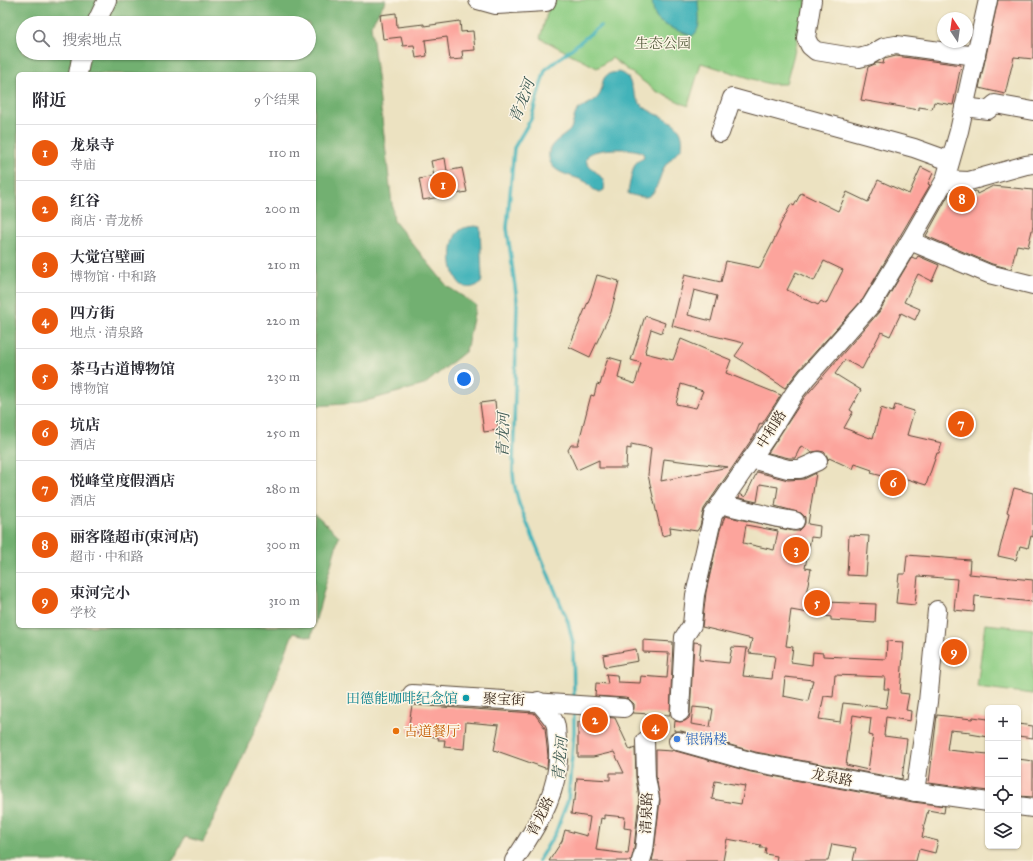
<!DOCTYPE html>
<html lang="zh">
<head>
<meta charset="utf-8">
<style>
	body { margin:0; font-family:"IM FELL Great Primer","Noto Serif SC",serif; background:#f7f7f7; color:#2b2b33 }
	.controls { position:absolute; right:12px; bottom:12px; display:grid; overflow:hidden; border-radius:6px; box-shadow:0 1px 3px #0004 }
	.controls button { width:36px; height:36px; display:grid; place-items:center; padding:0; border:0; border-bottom:1px solid #e1e1e2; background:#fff; color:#2b2b33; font:20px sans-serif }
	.compass { position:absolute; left:937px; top:12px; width:36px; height:36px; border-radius:50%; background:#fff; box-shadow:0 1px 3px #0004; rotate:347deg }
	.you { position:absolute; left:464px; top:379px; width:14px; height:14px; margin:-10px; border:3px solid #fff; border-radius:50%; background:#1a73e8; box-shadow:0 0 0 6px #1a73e833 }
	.badge { display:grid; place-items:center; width:26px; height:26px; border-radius:50%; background:#ea580c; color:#fff; font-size:13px; font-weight:700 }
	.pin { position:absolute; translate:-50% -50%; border:2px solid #fff; box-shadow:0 1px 4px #0006 }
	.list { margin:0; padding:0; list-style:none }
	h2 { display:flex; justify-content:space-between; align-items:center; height:52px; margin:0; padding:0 16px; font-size:17px }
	h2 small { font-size:13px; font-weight:400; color:#7c7c81 }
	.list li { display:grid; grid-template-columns:26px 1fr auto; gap:12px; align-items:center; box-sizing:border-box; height:56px; padding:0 16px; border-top:1px solid #e1e1e2 }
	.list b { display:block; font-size:15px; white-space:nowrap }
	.list p { margin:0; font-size:13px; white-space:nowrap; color:#7c7c81 }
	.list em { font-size:13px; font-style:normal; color:#7c7c81 }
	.icon { flex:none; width:22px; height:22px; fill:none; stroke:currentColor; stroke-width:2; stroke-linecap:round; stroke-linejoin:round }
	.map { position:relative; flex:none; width:1033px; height:861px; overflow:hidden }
	.search { position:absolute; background:#fff; box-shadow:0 1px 3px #0004; left:16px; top:16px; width:300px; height:44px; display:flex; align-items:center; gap:10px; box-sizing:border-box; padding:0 14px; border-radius:22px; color:#7c7c81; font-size:15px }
	.panel { position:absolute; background:#fff; box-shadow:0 1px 3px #0004; left:16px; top:72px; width:300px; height:556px; border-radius:6px }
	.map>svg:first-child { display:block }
	.green { fill:#8dcd83; stroke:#647c50 }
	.forest { fill:#72b071; stroke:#566d48; fill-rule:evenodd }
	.water { fill:#42b3b9; stroke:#3e6e6c }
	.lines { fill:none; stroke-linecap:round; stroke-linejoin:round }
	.stream { stroke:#42b3b9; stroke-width:3.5 }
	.building { fill:#fca49c; fill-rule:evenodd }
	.minor-casing { stroke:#564636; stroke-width:20 }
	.minor { stroke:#fff; stroke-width:18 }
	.culture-dot { fill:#0f9aa8; stroke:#fcf5e5; stroke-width:1.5 }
	.food-dot { fill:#e8710a; stroke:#fcf5e5; stroke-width:1.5 }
	.shop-dot { fill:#3f7fe0; stroke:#fcf5e5; stroke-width:1.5 }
	.labels { text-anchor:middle; stroke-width:3; stroke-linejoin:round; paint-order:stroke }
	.park-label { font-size:14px; fill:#545b3c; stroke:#fcf5e5 }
	.street-label { font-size:14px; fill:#3b2a1e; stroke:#fcf5e5 }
	.culture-label { font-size:14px; fill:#0d838f; stroke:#fcf5e5; text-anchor:end }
	.food-label { font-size:14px; fill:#c56008; stroke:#fcf5e5; text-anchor:start }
	.shop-label { font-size:14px; fill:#366cbe; stroke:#fcf5e5; text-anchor:start }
	.water-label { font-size:15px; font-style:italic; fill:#3d5a54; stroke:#fcf5e5 }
</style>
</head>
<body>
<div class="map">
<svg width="1033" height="861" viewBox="0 0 1033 861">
	<rect width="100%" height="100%" fill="#fcf5e5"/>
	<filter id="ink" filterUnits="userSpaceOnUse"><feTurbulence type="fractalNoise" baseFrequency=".025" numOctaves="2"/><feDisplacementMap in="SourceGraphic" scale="8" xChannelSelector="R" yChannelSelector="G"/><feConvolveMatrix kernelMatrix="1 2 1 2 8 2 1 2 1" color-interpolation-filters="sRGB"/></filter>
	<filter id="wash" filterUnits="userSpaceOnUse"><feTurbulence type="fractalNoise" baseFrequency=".012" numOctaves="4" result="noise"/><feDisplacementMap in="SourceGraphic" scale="16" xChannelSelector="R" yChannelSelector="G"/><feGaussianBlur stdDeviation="0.9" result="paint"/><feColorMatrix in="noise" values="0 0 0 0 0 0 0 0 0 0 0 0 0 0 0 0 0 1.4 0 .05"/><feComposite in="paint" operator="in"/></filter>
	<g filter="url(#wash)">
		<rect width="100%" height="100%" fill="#ece2c1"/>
		<g class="green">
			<path d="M 559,0 L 807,0 L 806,8 L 786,84 L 769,84 L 701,63 L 688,106 L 656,91 L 612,58 L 597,68 L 540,38 L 550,3 Z"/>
			<path d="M 985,624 L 1033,629 L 1033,694 L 977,687 Z"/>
		</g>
		<path class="forest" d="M 0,0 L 386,0 L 371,25 L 394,221 L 447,286 L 476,305 L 466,351 L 424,385 L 359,403 L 314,406 L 314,74 L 18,74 L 18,626 L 314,626 L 314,513 L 339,536 L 311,637 L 293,633 L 262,715 L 203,842 L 185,837 L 173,861 L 0,861 ZM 23,23 L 309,23 L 309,53 L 23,53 Z"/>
		<g class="water">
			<path d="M 652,0 L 698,0 C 698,11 703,30 692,36 C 683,32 663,26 657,19 C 653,14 653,6 652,0 Z"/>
			<path d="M 619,72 L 627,76 C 632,84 633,94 639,102 C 653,120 687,116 682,147 C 677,154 670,159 665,166 C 659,175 657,198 644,197 C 639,197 633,195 628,194 C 628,190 633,166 636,163 C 637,161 641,159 644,158 L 643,153 C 640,152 637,150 634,150 C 625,148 591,148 587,157 C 582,169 608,172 604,190 L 600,192 C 589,189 593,187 586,182 C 574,175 552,175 549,158 C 547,142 562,139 570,130 C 574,124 573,115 578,110 C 585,104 595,103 600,94 C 603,88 601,79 607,75 C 611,72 615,73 619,72 Z"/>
			<path d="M 475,226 L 480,227 L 482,279 L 481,283 C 451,304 445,246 458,232 C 463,227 468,227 475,226 Z"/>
		</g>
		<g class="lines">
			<g class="stream">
				<path d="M 574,699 L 573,643 L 568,622 L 519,504 L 514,483 L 513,472 L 517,301 L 507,228 L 514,148 L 531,119 L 545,70 L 600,26"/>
				<path d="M 538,861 L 555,834 L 568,800 L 574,733 L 574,710"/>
			</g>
		</g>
		<g id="blocks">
			<g class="building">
				<path d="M 998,0 L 1033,0 L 1033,59 L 1014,57 L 1005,94 L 979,88 Z"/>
				<path d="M 396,13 L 397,27 L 424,24 L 424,26 L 460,21 L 461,32 L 473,31 L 475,50 L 462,51 L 463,59 L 450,60 L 447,37 L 425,40 L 427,56 L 416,58 L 414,45 L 403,46 L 401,37 L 383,39 L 380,15 Z"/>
				<path d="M 896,56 L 961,65 L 953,105 L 934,102 L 932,109 L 919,107 L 919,110 L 861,100 L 868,67 L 877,63 L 883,64 L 884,59 Z"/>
				<path d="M 445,158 L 447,171 L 462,168 L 467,192 L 423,200 L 419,179 L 434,176 L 431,161 Z"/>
				<path d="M 921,167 L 933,173 L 928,184 L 930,185 L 863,299 L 799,370 L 785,388 L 735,356 L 744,343 L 672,326 L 685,274 L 721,282 L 726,261 L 760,268 L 780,228 L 779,227 L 791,204 L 794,206 L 801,193 L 838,211 L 847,192 L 868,202 L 878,180 L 909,194 ZM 824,261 L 843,270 L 826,304 L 821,301 L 818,305 L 787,290 L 796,272 L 814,281 ZM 694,290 L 717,296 L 711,321 L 688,315 Z"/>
				<path d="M 993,186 L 1033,190 L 1033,226 L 1028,247 L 1017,245 L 1011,269 L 992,264 L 926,236 L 949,194 L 955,197 L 976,191 L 977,194 Z"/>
				<path d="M 918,256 L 939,265 L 932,281 L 918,274 L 904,302 L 920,309 L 915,320 L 901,313 L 890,336 L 881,332 L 862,369 L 845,360 L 835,374 L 861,390 L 850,410 L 853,412 L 844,428 L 870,438 L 870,437 L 873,438 L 881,408 L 893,412 L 895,405 L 914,411 L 907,435 L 942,443 L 939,453 L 937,453 L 926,485 L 891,474 L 890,478 L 871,473 L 872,470 L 855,464 L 853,469 L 829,458 L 828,460 L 827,456 L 824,452 L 819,451 L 812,452 L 801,446 L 795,458 L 789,458 L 768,453 L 804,398 L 879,312 L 912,257 L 916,259 Z"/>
				<path d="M 597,275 L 619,281 L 611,312 L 590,357 L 569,347 L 591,295 Z"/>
				<path d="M 645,316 L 665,323 L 662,333 L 651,329 L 645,351 L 646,352 L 645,353 L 673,360 L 681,339 L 731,360 L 726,373 L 781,395 L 762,424 L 760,423 L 756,433 L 704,509 L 700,526 L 697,531 L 670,527 L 671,534 L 662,536 L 648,475 L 651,448 L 631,444 L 631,449 L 627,448 L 626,468 L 599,468 L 599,460 L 577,470 L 568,450 L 571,445 L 578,445 L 591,395 L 594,396 L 597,384 L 600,385 L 608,357 L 622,361 L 618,378 L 635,384 L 641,363 L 631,360 ZM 681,384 L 703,391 L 696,408 L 676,404 ZM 664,459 L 728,467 L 661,481 Z"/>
				<path d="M 495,401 L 498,430 L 484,432 L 480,403 Z"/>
				<path d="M 757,472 L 788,480 L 804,479 L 816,473 L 808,524 L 820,526 L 819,538 L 811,537 L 805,568 L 811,569 L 806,594 L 827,597 L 826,602 L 876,604 L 875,623 L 831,620 L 831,617 L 791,610 L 786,646 L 793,647 L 791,662 L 812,665 L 813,652 L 823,653 L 823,656 L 886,659 L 887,641 L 904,642 L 900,693 L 909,694 L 906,710 L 911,711 L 910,721 L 886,717 L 884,736 L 907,739 L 902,779 L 755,752 L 681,731 L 674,731 L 675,721 L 680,722 L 685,721 L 689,718 L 690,713 L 694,642 L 701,643 L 699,660 L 729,663 L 732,647 L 747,648 L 743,676 L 772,679 L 775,656 L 749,653 L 752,639 L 702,627 L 706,592 L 720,530 L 725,516 L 793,531 L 799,531 L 803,527 L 805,523 L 805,517 L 801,513 L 775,506 L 778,487 L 760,484 L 757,502 L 739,498 L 740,494 L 745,497 ZM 746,525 L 778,531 L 774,550 L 743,543 ZM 835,675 L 885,677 L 884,689 L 889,689 L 886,708 L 843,703 L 840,722 L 819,719 L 824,696 L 833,697 ZM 785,677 L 813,680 L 808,701 L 783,696 ZM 693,707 L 713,709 L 710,727 L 691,724 ZM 853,715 L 871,718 L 869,735 L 873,736 L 868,770 L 846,765 Z"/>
				<path d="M 1014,488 L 1033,493 L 1033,537 L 1031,536 L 1028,548 L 1020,546 L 1016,560 L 998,556 L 1009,513 L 1007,512 Z"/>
				<path d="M 849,535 L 869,536 L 866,576 L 847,575 Z"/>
				<path d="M 907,555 L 970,560 L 969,574 L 1033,580 L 1033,602 L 975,596 L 974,612 L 954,610 L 957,579 L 918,576 L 915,605 L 896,603 L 899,574 L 905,574 Z"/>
				<path d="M 643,640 L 673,642 L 670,715 L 633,713 L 634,708 L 634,704 L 629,699 L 625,698 L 595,696 L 596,683 L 608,684 L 606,674 L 617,675 L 618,682 L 640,683 L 641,676 L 667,678 L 669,653 L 643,652 Z"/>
				<path d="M 636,649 L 638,661 L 605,667 L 603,655 Z"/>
				<path d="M 412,705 L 534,713 L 545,728 L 548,756 L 547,768 L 545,768 L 494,750 L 499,725 L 466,722 L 464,749 L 444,747 L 445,740 L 438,740 L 439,738 L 408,731 Z"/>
				<path d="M 937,715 L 972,719 L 973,717 L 988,719 L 988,737 L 970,734 L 971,732 L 950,730 L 947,750 L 988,754 L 988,791 L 929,783 Z"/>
				<path d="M 589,716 L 615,718 L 630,750 L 635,748 L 636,777 L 639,799 L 634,849 L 631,861 L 549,861 L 562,841 L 565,830 L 587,836 L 590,817 L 571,814 L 573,800 L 575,800 L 577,778 L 610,780 L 610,773 L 624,773 L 614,752 L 593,757 L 578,757 L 578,722 L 589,722 ZM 604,815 L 625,817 L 624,828 L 631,829 L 628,854 L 596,850 L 601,818 L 604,819 Z"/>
				<path d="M 1018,724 L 1033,726 L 1033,738 L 1018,736 Z"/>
				<path d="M 656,750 L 672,751 L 672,750 L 751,772 L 913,802 L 945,806 L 944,813 L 928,810 L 923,829 L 924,829 L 922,837 L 938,841 L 935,853 L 919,849 L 916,861 L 853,861 L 856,848 L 832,844 L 828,861 L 776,861 L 777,856 L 765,854 L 766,848 L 760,848 L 761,845 L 727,839 L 723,861 L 652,861 L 654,852 L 660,800 L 656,776 ZM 715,781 L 745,786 L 741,804 L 712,799 Z"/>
				<path d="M 1018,759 L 1033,761 L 1033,797 L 1018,796 Z"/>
			</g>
		</g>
	</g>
	<g filter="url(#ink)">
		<use href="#blocks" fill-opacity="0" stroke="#564636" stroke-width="1"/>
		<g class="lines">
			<g class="minor-casing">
				<g id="minor">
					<path d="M 478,0 L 496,5 L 546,2 L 547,0"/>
					<path d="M 812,0 L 806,38 L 810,46 L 816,51 L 859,58 L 870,55 L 884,47 L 896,45 L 976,56"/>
					<path d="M 96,23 L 107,0"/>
					<path d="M 78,74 L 82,53"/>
					<path d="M 964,107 L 988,110 L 995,104 L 1033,111"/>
					<path d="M 720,133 L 732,98 L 914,148 L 950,161"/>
					<path d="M 945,180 L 969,181 L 1026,165 L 1033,164"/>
					<path d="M 910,241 L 989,274 L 1033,285"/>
					<path d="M 751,459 L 788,469 L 800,469 L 818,461"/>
					<path d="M 720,504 L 778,518 L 795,521"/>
					<path d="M 412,694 L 624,708"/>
					<path d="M 680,712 L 684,637 L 692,625 L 695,595 L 713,515 L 770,432 L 795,392 L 807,377 L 871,305 L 910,241 L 945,180 L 959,131 L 988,0"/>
					<path d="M 678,741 L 753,762 L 911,791 L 988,802"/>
					<path d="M 915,792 L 928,702 L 937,610"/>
					<path d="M 1018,806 L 1033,808"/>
					<path d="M 514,861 C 539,823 564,786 557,739 C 556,734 557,728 555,723 C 552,716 543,708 538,701"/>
					<path d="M 641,861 L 644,851 L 650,799 L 646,777 L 645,741"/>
				</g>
			</g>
			<use href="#minor" class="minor"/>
		</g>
	</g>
	<circle class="culture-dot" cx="466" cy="698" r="4"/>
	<circle class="food-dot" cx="396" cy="731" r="4"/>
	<circle class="shop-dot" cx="677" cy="739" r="4"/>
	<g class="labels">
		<g class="park-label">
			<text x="663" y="48">生态公园</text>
		</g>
		<g class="street-label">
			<text transform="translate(771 429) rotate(-58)" y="5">中和路</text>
			<text transform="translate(504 699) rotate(3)" y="5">聚宝街</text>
			<text transform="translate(832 777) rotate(11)" y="5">龙泉路</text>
			<text transform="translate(646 813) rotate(-87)" y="5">清泉路</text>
			<text transform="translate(540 816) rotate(-64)" y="5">青龙路</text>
		</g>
		<g class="culture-label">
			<text x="458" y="703">田德能咖啡纪念馆</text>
		</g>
		<g class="food-label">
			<text x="404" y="736">古道餐厅</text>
		</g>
		<g class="shop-label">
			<text x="685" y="744">银锅楼</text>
		</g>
		<g class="water-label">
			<text transform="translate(522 101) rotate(-69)" y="5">青龙河</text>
			<text transform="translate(503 435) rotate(-89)" y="5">青龙河</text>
			<text transform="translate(560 759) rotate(-85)" y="5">青龙河</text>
		</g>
	</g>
</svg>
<div class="controls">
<button>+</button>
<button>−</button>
<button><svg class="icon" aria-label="locate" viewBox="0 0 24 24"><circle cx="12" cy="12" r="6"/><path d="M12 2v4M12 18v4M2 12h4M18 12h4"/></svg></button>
<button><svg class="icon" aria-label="layers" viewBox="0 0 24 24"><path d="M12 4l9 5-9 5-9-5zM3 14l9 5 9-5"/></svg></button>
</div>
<svg class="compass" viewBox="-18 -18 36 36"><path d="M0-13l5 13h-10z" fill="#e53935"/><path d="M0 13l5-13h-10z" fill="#7c7c81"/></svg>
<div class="you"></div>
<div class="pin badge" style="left:443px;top:185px">1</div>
<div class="pin badge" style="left:595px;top:720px">2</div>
<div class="pin badge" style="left:796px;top:550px">3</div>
<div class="pin badge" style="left:655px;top:727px">4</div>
<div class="pin badge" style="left:817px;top:603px">5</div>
<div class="pin badge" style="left:893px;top:483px">6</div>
<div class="pin badge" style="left:961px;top:424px">7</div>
<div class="pin badge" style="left:962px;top:199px">8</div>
<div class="pin badge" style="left:954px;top:652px">9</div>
<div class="search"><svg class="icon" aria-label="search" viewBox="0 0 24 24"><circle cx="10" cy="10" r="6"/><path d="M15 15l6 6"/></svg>搜索地点</div>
<section class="panel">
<h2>附近<small>9个结果</small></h2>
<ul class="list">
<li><span class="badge">1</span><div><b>龙泉寺</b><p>寺庙</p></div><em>110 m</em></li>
<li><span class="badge">2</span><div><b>红谷</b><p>商店 · 青龙桥</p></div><em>200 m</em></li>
<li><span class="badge">3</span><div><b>大觉宫壁画</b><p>博物馆 · 中和路</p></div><em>210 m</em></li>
<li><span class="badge">4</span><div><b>四方街</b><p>地点 · 清泉路</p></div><em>220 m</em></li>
<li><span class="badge">5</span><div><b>茶马古道博物馆</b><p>博物馆</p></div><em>230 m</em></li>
<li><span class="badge">6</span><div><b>坑店</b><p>酒店</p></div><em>250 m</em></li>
<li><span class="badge">7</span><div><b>悦峰堂度假酒店</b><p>酒店</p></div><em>280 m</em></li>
<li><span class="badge">8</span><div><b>丽客隆超市(束河店)</b><p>超市 · 中和路</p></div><em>300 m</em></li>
<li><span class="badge">9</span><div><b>束河完小</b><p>学校</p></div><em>310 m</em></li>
</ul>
</section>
</div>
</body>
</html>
